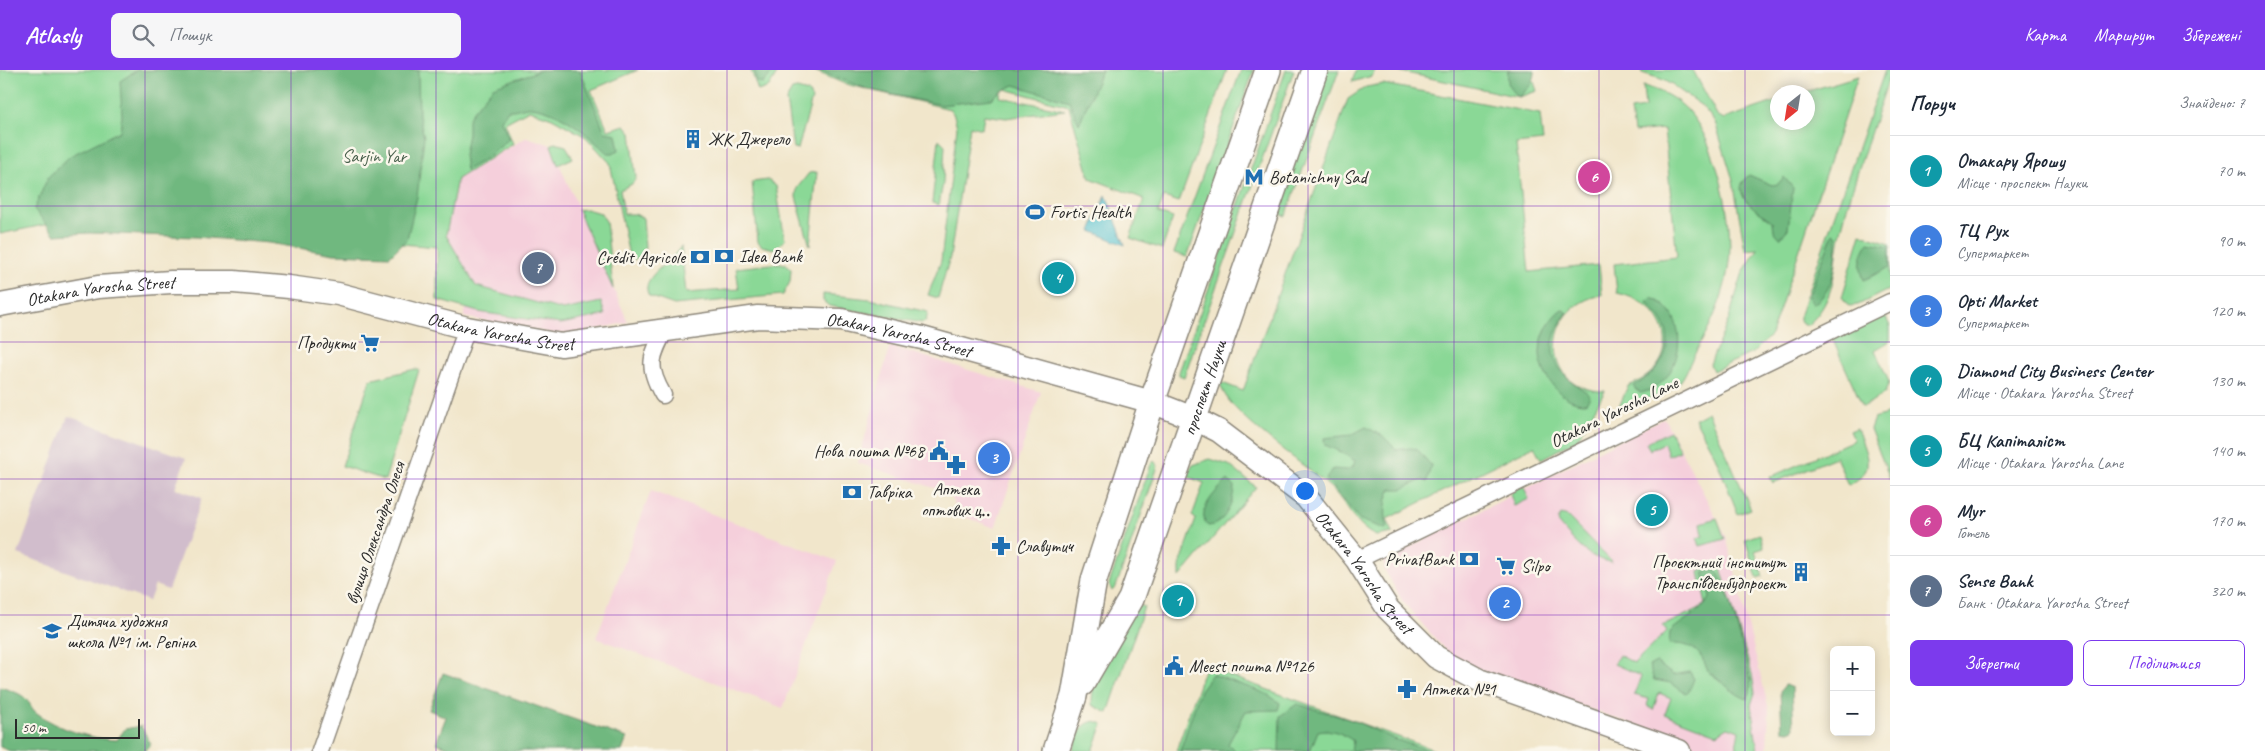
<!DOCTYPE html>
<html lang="uk">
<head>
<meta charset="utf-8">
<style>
	body { margin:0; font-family:Caveat,sans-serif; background:#f6f6f7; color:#1f2937 }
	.controls { position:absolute; right:15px; bottom:15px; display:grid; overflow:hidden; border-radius:8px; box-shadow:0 2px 12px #0003 }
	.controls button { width:45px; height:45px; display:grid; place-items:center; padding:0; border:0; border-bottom:1px solid #e0e1e3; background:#fff; color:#1f2937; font:25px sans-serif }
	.compass { position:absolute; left:1770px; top:15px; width:45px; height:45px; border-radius:50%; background:#fff; box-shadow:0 2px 12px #0003; rotate:210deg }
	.scale { position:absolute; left:15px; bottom:12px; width:125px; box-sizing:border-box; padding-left:5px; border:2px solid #2b2b2b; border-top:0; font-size:14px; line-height:18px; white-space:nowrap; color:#2b2b2b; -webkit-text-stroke:4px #fbf7ec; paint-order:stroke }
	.you { position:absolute; left:1304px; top:420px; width:18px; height:18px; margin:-12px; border:4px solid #fff; border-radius:50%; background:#1a73e8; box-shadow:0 0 0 8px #1a73e833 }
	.badge { display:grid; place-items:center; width:32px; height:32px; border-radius:50%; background:#7c3aed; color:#fff; font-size:16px; font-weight:700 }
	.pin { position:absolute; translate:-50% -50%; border:2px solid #fff; box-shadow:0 1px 5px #0006 }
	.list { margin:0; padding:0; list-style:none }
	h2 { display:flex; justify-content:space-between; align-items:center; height:65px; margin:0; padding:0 20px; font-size:21px }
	h2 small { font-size:16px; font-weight:400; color:#747a83 }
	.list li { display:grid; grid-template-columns:32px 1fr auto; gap:15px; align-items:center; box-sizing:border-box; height:70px; padding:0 20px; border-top:1px solid #e0e1e3 }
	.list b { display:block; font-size:19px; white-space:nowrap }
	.list p { margin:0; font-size:16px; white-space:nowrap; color:#747a83 }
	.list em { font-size:16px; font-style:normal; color:#747a83 }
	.actions { display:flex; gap:10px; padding:15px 20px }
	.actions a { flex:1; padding:11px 0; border:1px solid #7c3aed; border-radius:8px; text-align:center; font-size:18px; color:#7c3aed }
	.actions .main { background:#7c3aed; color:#fff }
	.icon { flex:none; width:28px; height:28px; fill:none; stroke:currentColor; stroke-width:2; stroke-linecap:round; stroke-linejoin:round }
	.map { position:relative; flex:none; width:1890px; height:681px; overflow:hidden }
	header { display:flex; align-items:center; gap:30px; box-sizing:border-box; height:70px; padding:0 25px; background:#7c3aed; color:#fff }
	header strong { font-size:24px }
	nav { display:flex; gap:28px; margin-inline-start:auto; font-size:18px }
	.search { width:350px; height:45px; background:#f6f6f7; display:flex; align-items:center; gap:12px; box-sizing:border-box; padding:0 18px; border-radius:8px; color:#747a83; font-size:19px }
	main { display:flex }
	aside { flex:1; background:#fff }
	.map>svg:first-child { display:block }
	.built { fill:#f5cfdb }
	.industrial { fill:#d1bdcc }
	.green { fill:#8ad896; stroke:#5a8260 }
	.forest { fill:#6fb87f; stroke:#4d7255 }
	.water { fill:#55c1cf; stroke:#40767d }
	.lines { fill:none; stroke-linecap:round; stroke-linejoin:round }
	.street-casing { stroke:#8e887b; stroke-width:19 }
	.secondary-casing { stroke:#8e887b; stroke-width:25 }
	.primary-casing { stroke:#8e887b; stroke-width:28 }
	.street { stroke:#fff; stroke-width:16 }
	.secondary { stroke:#fff; stroke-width:22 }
	.primary { stroke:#fff; stroke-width:25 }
	.grid { fill:none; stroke:#7b2cbf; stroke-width:1; stroke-opacity:0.55 }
	.labels { text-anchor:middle; stroke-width:5; stroke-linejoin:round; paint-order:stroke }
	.poi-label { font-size:18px; fill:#2b2b2b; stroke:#fbf7ec; text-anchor:start }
	.park-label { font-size:18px; fill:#485f4b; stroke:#fbf7ec }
	.street-label { font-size:18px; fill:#2b2b2b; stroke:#fbf7ec }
</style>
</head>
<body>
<header>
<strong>Atlasly</strong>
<div class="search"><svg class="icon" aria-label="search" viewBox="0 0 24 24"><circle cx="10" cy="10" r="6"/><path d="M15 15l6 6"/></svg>Пошук</div>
<nav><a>Карта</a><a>Маршрут</a><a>Збережені</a></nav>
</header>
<main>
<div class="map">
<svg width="1890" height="681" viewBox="0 0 1890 681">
	<rect width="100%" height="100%" fill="#fbf7ec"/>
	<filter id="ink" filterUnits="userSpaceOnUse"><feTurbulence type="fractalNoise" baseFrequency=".02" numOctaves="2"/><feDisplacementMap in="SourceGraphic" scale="10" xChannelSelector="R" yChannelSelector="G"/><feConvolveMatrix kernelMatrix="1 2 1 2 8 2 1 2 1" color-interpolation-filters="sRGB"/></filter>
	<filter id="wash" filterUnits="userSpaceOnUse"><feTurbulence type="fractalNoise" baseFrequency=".0096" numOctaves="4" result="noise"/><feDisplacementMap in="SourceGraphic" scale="20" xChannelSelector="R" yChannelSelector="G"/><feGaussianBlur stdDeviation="1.12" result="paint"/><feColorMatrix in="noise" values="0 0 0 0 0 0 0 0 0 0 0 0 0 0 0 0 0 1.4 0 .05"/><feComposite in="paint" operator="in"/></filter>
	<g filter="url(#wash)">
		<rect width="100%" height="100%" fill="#f1e6cb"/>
		<g class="built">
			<path d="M 527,67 L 551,75 L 628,252 L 587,262 L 555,264 L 464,247 L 471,215 L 446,165 L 457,109 Z"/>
			<path d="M 890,276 L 1041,322 L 995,458 L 958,444 L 950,423 L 858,393 Z"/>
			<path d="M 1664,348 L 1726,466 L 1769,640 L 1767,681 L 1708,681 L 1477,599 L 1446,581 L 1403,532 L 1384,499 L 1384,490 Z"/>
			<path d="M 651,421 L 837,491 L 783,638 L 596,568 Z"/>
		</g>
		<path class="industrial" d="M 68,346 L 186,388 L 175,418 L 202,428 L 168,520 L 155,515 L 149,531 L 18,484 Z"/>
		<g class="green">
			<path d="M 0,0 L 638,0 L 591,20 L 608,60 L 625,55 L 631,62 L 636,108 L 632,114 L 620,120 L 624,144 L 635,144 L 643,148 L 645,177 L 641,186 L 630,191 L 610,93 L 586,67 L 552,48 L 529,40 L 505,53 L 513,74 L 457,109 L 446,165 L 476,216 L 563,240 L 601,232 L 605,245 L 561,254 L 478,242 L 437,230 L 437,177 L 83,147 L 0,164 Z"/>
			<path d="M 751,0 L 779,0 L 769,17 L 758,21 Z"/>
			<path d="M 812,0 L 1227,0 L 1179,132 L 1164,127 L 1158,143 L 1173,148 L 1162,179 L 1130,168 L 1144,129 L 1090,108 L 1069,36 L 1001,18 L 1000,27 L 1065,40 L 1006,48 L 984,45 L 982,59 L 970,56 L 950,187 L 938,228 L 928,225 L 941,191 L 957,57 L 954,45 L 950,39 L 845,14 Z"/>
			<path d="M 1241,0 L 1254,0 L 1187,187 L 1174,183 Z"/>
			<path d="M 1286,0 L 1294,0 L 1184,307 L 1179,305 L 1179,302 Z"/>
			<path d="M 1324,0 L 1339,0 L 1286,146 L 1273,142 Z"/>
			<path d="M 1356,0 L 1375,0 L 1372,6 L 1352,12 Z"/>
			<path d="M 1392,0 L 1530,0 L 1537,21 L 1519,27 Z"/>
			<path d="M 1641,0 L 1693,0 L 1717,45 L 1724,49 L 1777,31 L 1778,52 L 1808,52 L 1808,22 L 1805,22 L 1858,6 L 1771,265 L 1754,282 L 1713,301 L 1710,294 L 1728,251 L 1743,202 L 1758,179 L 1745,180 L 1733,110 L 1715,52 L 1702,36 L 1672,15 L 1661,9 L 1642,3 Z"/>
			<path d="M 1885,0 L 1890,0 L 1890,4 C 1874,55 1855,105 1842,157 C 1833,193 1839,227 1808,255 L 1803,255 L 1800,251 L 1800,244 Z"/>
			<path d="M 1383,14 L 1540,44 L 1543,71 L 1516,74 L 1529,202 L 1599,195 L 1602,225 C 1541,235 1540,322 1605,321 L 1577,370 L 1541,389 L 1534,376 L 1387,449 L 1393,463 L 1376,466 C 1356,458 1347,434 1332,419 C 1306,394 1224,343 1220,312 L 1243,321 L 1348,29 L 1366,17 Z"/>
			<path d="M 1643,16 C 1660,20 1677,28 1689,42 C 1717,73 1734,151 1729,192 C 1725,227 1710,257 1693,287 C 1689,295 1685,307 1678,314 C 1668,325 1634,333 1619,337 L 1628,316 C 1685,295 1673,235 1617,223 L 1614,194 L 1677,187 L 1664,59 L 1634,62 L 1631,40 L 1645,38 Z"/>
			<path d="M 797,19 L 808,22 L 812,29 L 798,79 L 793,78 L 786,30 L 792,20 Z"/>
			<path d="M 939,69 L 945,75 L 943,113 L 939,135 L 932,133 Z"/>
			<path d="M 555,73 L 566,76 L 573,88 L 558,95 L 551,75 Z"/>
			<path d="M 817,102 L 810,176 L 796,127 L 797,118 L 809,103 Z"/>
			<path d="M 768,110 L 776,116 L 785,170 L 774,179 L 762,176 L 758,172 L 752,112 Z"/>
			<path d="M 586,139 L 600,143 L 606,151 L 613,219 L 578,140 Z"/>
			<path d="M 1861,164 L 1890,173 L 1890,219 L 1858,235 L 1849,236 L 1842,227 Z"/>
			<path d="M 681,176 L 686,223 L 739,219 L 736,198 L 780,193 L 786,194 L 791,199 L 790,212 L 783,225 L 674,235 L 649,226 C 638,207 672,193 681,176 Z"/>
			<path d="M 823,224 L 870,229 L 928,242 L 926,251 L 922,253 L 829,236 L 823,231 Z"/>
			<path d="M 1883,242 L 1890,256 L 1890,271 L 1875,280 L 1889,312 L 1885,323 L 1863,337 L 1832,268 Z"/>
			<path d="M 415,299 L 419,300 L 385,410 L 342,396 L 370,310 Z"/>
			<path d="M 1708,342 L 1751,439 L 1738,444 L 1715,386 L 1695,349 Z"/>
			<path d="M 1890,343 L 1890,409 L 1870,359 L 1874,348 Z"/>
			<path d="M 1857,358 C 1865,383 1879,401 1848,415 L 1836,387 L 1773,413 L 1770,407 L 1854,370 L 1850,361 Z"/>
			<path d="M 1670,361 L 1680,381 L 1668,386 L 1664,373 L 1650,380 L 1646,373 Z"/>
			<path d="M 1210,389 L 1229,395 L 1256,417 L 1180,507 L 1180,495 L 1196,449 L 1192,446 L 1204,413 L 1186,406 L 1193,395 Z"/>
			<path d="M 1154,391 L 1158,396 L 1116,517 L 1112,521 L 1109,514 L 1151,394 Z"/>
			<path d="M 1522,413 L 1529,429 L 1514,436 L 1510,424 Z"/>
			<path d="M 1561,445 L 1568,447 L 1612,492 C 1587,489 1575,472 1559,454 L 1558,450 Z"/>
			<path d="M 1717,448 L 1725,469 L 1700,476 L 1697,468 L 1703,466 L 1701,453 Z"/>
			<path d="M 1760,464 L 1764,478 L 1755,481 L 1763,506 L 1757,508 L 1745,469 Z"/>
			<path d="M 1716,493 L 1720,494 L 1721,498 L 1752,604 L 1755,623 L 1751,635 L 1758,681 L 1735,681 L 1739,661 L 1728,657 L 1717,664 L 1665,644 L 1671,628 L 1659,623 L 1653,640 L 1647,635 L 1649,629 L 1634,625 L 1641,606 L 1614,594 L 1619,585 L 1634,593 L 1667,561 L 1663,556 L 1706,535 L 1699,502 Z"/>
			<path d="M 1136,534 L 1144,537 L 1108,643 L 1092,635 C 1091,598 1118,564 1136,534 Z"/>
			<path d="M 1205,597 L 1437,681 L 1176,681 Z"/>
			<path d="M 1095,651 L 1103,654 L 1093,681 L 1073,681 C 1078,667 1079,654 1095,651 Z"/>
		</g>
		<g class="forest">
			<path d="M 137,0 L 418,0 L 419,46 L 424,67 L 417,127 L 407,169 L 390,186 L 334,184 L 269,173 L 196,167 L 90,163 L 55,165 L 34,139 L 48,107 L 70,86 L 120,61 L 122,46 L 120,11 Z"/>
			<path d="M 541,0 L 580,0 L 605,62 L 616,64 L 619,80 L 613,83 L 607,83 C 587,64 561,40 531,37 C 524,36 516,41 508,40 L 501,51 L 509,69 L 487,88 L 466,100 L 464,85 L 468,64 L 468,50 L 473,41 L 493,17 Z"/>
			<path d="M 754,0 L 775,0 L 762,14 L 756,11 Z"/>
			<path d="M 816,0 L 1102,0 L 1079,54 L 1069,31 L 1014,15 L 998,23 L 992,29 L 942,35 L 870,20 Z"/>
			<path d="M 1508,0 L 1535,0 C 1536,12 1527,19 1519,27 C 1508,20 1507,13 1508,0 Z"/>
			<path d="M 1749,105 L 1772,115 L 1778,114 L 1784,107 L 1793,118 L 1788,159 L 1780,168 L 1774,161 L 1773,152 C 1759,141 1726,124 1749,105 Z"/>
			<path d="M 1833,163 L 1837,166 C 1837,189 1835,222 1813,234 L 1808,227 Z"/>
			<path d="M 1869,172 L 1890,176 L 1890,197 L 1864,210 C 1858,195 1860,185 1869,172 Z"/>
			<path d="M 1651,228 C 1695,242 1683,317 1640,323 L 1635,319 L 1634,316 C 1656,304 1676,281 1664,254 C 1660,245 1651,240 1647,232 Z"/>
			<path d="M 1562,239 L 1567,243 C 1540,279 1554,302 1588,323 L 1590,327 L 1586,333 C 1562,334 1541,307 1540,283 C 1540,267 1549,248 1562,239 Z"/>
			<path d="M 1366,357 L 1383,366 L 1397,380 C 1421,375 1416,380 1431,395 L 1427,412 L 1422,410 L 1402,419 L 1391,419 C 1385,428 1384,447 1388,457 L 1385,459 L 1360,450 L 1326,409 L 1333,399 L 1347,400 L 1353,397 L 1355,391 L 1343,383 L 1325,375 L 1324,368 L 1351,365 Z"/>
			<path d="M 1228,410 L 1234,416 C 1234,431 1225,455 1208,456 C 1194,441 1218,419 1228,410 Z"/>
			<path d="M 1711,500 L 1718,502 L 1731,533 L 1751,610 L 1750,623 L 1747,629 C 1731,623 1722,610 1708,602 C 1701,581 1692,573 1669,574 L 1670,562 C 1682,550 1703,541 1710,528 L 1703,503 Z"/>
			<path d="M 1656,592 L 1673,605 L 1690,602 L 1694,609 L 1689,621 L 1685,623 L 1671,613 L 1654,610 L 1649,596 Z"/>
			<path d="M 443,603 L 627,668 L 622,681 L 459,681 L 436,673 L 446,647 L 429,640 Z"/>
			<path d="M 1212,604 L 1267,624 L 1280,633 L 1278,640 L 1246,641 L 1228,674 L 1236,681 L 1180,681 L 1200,620 Z"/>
			<path d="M 1785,615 L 1792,618 L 1794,659 L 1789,661 L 1782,660 L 1780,621 Z"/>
			<path d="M 0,617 C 7,619 20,623 25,628 C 30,632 31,639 37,643 C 58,659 91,669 117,670 L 125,659 L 141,656 L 151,674 L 145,681 L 10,681 L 0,677 Z"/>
			<path d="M 1297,634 L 1355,651 L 1394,669 L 1430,681 L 1351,681 L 1353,671 C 1344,664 1331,658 1318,661 L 1310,681 L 1279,681 L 1280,646 Z"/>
		</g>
		<path class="water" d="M 1106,125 L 1125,175 L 1091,161 Z"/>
	</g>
	<g filter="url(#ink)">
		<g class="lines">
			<g class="street-casing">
				<g id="street">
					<path d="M 663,325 C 646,295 651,287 666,258"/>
					<path d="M 1357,490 L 1890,232"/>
					<path d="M 320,681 L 467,258"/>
				</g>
			</g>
			<g class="secondary-casing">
				<g id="secondary">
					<path id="s1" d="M 0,235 L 98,217 L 171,212 L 234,212 L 289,217 L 338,224 L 467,258 L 561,275 L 758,247 L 841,250 L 922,268 L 1152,332 L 1193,348 L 1219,361 L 1306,427 L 1357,490 L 1388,539 L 1436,587 L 1479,610 L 1679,681"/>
				</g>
			</g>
			<g class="primary-casing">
				<g id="primary">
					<path id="s2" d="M 1082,613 L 1131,529 L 1315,0"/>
					<path d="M 1056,681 L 1074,626 L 1094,510 L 1152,332 L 1268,0"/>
				</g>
			</g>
			<use href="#street" class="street"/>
			<use href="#secondary" class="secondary"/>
			<use href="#primary" class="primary"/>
		</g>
	</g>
	<path class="grid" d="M 145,0 L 145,681M 291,0 L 291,681M 436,0 L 436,681M 582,0 L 582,681M 727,0 L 727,681M 872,0 L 872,681M 1018,0 L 1018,681M 1163,0 L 1163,681M 1308,0 L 1308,681M 1454,0 L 1454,681M 1599,0 L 1599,681M 1745,0 L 1745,681M 0,136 L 1890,136M 0,272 L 1890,272M 0,409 L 1890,409M 0,545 L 1890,545"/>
	<defs>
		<g id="building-bare" transform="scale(1.5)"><path d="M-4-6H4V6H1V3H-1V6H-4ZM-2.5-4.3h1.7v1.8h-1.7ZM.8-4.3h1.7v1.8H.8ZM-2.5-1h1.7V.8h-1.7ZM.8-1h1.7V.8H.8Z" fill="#1f6fb2" stroke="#fbf7ec" stroke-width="2.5" paint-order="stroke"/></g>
		<g id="metro-bare" transform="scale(1.5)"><path d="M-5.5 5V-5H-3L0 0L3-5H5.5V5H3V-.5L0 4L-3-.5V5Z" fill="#1f6fb2" stroke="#fbf7ec" stroke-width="2.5" paint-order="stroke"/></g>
		<g id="stadium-bare" transform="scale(1.5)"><path d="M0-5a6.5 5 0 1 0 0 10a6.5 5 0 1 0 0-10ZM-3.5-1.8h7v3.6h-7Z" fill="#1f6fb2" stroke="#fbf7ec" stroke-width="2.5" paint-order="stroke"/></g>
		<g id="bank-bare" transform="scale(1.5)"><path d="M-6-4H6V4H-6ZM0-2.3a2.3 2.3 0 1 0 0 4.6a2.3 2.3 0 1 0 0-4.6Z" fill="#1f6fb2" stroke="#fbf7ec" stroke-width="2.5" paint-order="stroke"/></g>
		<g id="supermarket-bare" transform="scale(1.5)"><path d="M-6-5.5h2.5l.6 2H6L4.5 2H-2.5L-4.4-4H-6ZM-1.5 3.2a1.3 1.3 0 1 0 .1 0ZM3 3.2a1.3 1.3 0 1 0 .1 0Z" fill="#1f6fb2" stroke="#fbf7ec" stroke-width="2.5" paint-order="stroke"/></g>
		<g id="civic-bare" transform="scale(1.5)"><path d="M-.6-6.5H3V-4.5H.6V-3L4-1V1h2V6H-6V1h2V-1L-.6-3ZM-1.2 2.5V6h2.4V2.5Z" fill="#1f6fb2" stroke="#fbf7ec" stroke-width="2.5" paint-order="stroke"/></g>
		<g id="pharmacy-bare" transform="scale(1.5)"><path d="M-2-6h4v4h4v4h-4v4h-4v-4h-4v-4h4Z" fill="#1f6fb2" stroke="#fbf7ec" stroke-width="2.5" paint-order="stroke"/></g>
		<g id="school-bare" transform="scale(1.5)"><path d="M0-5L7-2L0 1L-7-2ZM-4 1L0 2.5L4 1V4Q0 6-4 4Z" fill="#1f6fb2" stroke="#fbf7ec" stroke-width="2.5" paint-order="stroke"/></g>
	</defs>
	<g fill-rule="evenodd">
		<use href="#building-bare" x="693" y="69"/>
		<use href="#metro-bare" x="1254" y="107"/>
		<use href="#stadium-bare" x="1035" y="142"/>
		<use href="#bank-bare" x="724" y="186"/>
		<use href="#bank-bare" x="700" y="187"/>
		<use href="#supermarket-bare" x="370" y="273"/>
		<use href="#civic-bare" x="939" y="381"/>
		<use href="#pharmacy-bare" x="956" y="395"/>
		<use href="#bank-bare" x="852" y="422"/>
		<use href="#pharmacy-bare" x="1001" y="476"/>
		<use href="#bank-bare" x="1469" y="489"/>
		<use href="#supermarket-bare" x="1506" y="496"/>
		<use href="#building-bare" x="1801" y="502"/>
		<use href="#school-bare" x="52" y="561"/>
		<use href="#civic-bare" x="1174" y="596"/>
		<use href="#pharmacy-bare" x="1407" y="619"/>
	</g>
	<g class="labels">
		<g class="poi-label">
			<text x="708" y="75">ЖК Джерело</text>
			<text x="1269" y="113">Botanichny Sad</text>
			<text x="1050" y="148">Fortis Health</text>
			<text x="739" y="192">Idea Bank</text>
			<text x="685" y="193" text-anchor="end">Crédit Agricole</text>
			<text x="355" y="279" text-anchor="end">Продукти</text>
			<text x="924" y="387" text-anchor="end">Нова пошта №68</text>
			<text x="956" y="425" text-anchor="middle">Аптека<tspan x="956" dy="21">оптових ц‥</tspan></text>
			<text x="867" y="428">Тавріка</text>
			<text x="1016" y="482">Славутич</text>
			<text x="1454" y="495" text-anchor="end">PrivatBank</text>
			<text x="1786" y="498" text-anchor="end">Проєктний інститут<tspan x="1786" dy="21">Транспівденбудпроєкт</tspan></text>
			<text x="1521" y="502">Silpo</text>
			<text x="67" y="557">Дитяча художня<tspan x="67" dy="21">школа №1 ім. Рєпіна</tspan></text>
			<text x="1189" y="602">Meest пошта №126</text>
			<text x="1422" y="625">Аптека №1</text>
		</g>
		<g class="park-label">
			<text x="374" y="92">Sarjin Yar</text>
		</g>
		<g class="street-label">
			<text dy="6" stroke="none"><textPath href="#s1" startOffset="102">Otakara Yarosha Street</textPath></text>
			<text dy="6" stroke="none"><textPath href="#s1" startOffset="508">Otakara Yarosha Street</textPath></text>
			<text dy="6" stroke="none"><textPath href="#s1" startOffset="911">Otakara Yarosha Street</textPath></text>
			<text dy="6" stroke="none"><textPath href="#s2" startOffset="321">проспект Науки</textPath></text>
			<text transform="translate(1614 342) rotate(-26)" y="6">Otakara Yarosha Lane</text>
			<text transform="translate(375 463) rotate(-71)" y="6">вулиця Олександра Олеся</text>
			<text dy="6" stroke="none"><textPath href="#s1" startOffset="1451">Otakara Yarosha Street</textPath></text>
		</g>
	</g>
</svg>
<div class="controls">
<button>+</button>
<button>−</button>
</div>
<svg class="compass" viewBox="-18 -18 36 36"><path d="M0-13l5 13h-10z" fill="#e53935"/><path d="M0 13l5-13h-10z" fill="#747a83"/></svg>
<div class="scale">50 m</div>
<div class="you"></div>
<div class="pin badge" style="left:1178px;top:531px;background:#0f9aa8">1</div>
<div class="pin badge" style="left:1505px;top:533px;background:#3f7fe0">2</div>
<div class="pin badge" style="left:994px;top:388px;background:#3f7fe0">3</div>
<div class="pin badge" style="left:1058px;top:208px;background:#0f9aa8">4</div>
<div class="pin badge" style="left:1652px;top:440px;background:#0f9aa8">5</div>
<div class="pin badge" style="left:1594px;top:107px;background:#d1479c">6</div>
<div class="pin badge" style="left:538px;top:198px;background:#5c6f8a">7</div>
</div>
<aside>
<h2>Поруч<small>Знайдено: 7</small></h2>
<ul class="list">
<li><span class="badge" style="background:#0f9aa8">1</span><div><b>Отакару Ярошу</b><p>Місце · проспект Науки</p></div><em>70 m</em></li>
<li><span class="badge" style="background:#3f7fe0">2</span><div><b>ТЦ Рух</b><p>Супермаркет</p></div><em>90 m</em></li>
<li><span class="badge" style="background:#3f7fe0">3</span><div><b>Opti Market</b><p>Супермаркет</p></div><em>120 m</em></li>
<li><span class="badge" style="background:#0f9aa8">4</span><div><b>Diamond City Business Center</b><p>Місце · Otakara Yarosha Street</p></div><em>130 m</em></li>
<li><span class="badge" style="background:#0f9aa8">5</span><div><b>БЦ Капіталіст</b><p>Місце · Otakara Yarosha Lane</p></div><em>140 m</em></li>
<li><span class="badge" style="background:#d1479c">6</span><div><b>Myr</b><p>Готель</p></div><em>170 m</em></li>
<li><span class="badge" style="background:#5c6f8a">7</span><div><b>Sense Bank</b><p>Банк · Otakara Yarosha Street</p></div><em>320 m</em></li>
</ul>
<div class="actions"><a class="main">Зберегти</a><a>Поділитися</a></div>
</aside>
</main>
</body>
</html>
